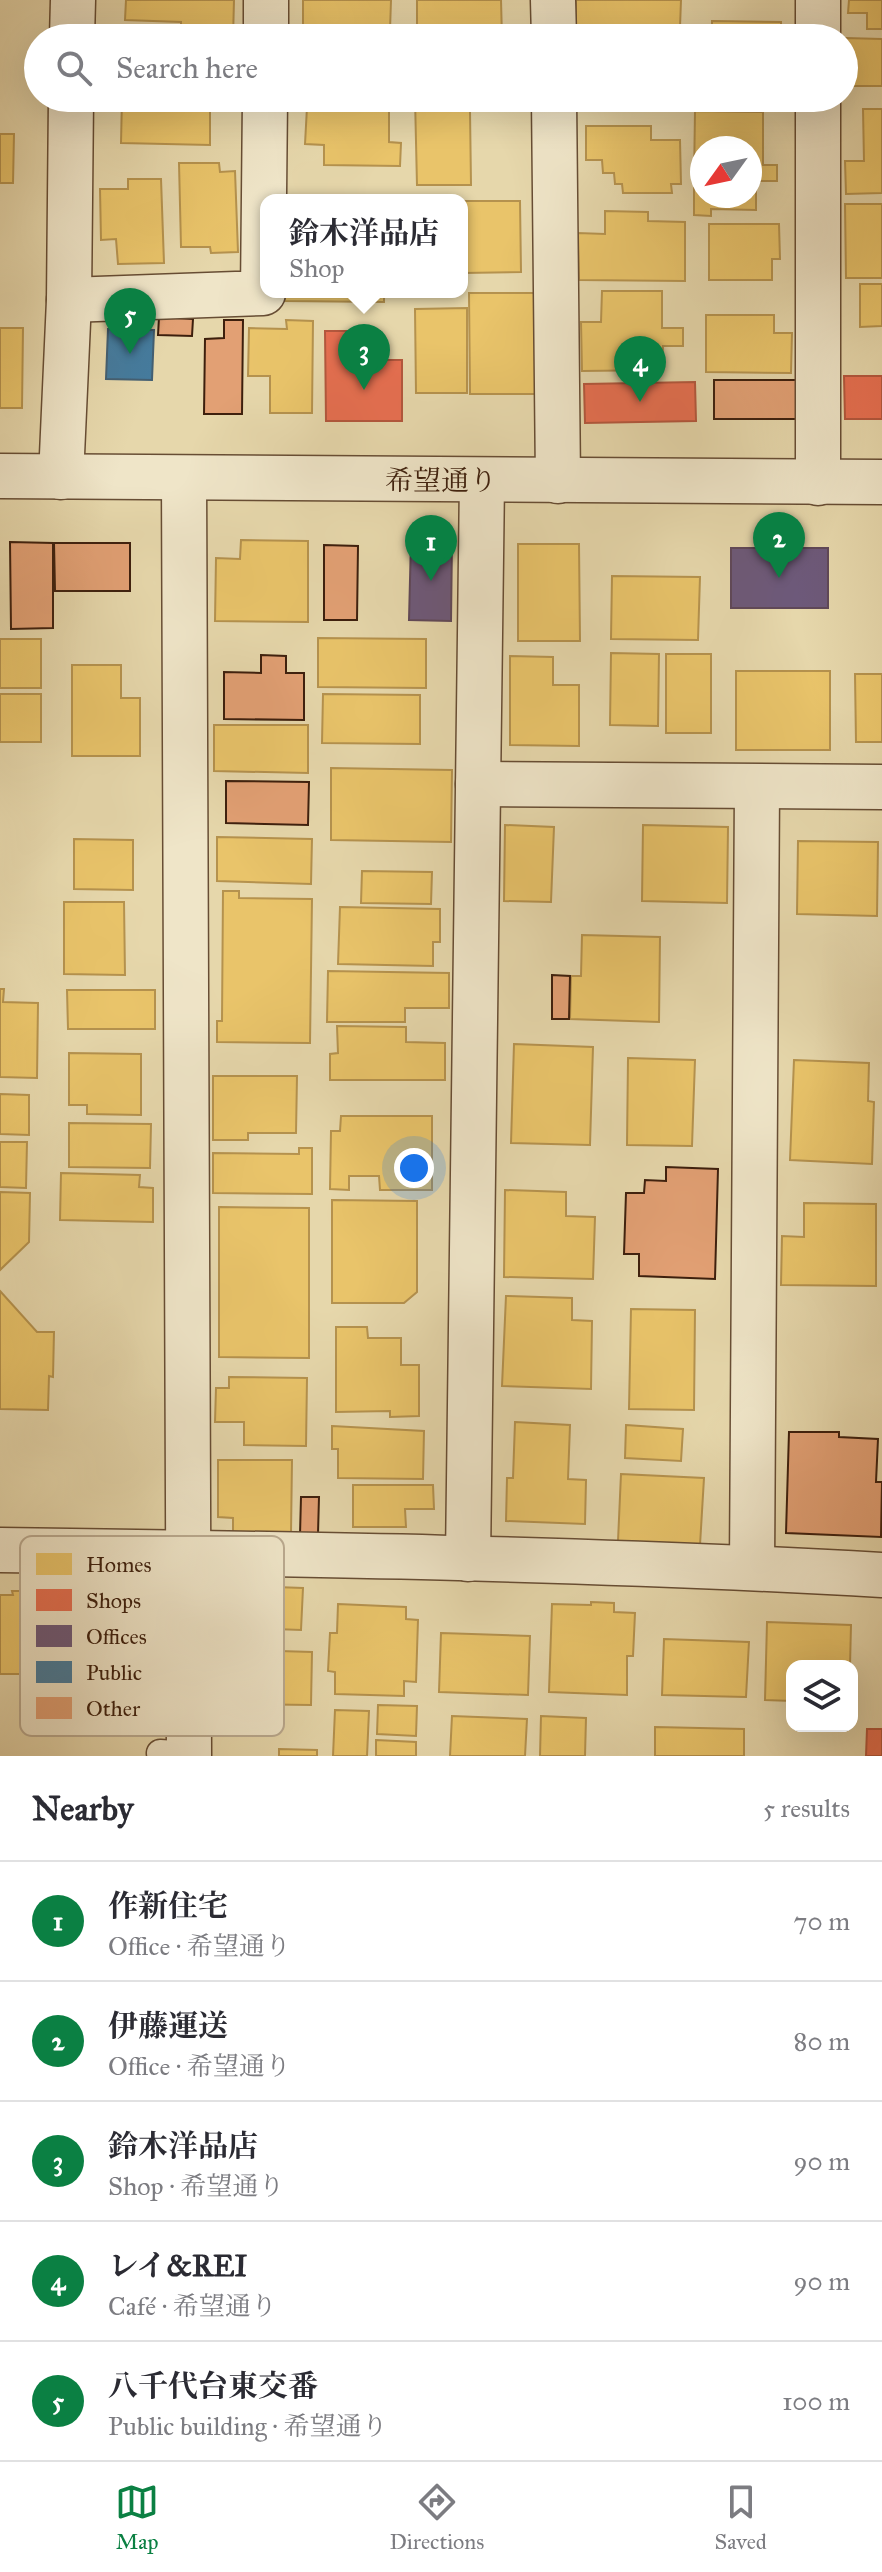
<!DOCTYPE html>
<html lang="en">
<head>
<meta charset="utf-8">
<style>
	body { margin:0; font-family:"IM FELL Great Primer","Noto Serif JP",serif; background:#f7f7f7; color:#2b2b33 }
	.controls { position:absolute; right:24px; bottom:24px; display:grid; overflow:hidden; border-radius:16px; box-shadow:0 8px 32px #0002 }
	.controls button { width:72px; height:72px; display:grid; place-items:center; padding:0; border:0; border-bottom:2px solid #e1e1e2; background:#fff; color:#2b2b33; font:40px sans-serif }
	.compass { position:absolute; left:690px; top:136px; width:72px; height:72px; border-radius:50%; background:#fff; box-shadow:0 8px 32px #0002; rotate:237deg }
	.you { position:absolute; left:414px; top:1168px; width:28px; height:28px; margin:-20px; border:6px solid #fff; border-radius:50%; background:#1a73e8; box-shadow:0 0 0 12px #1a73e833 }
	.badge { display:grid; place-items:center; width:52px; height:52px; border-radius:50%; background:#0b8043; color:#fff; font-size:26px; font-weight:700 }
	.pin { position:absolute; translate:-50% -66px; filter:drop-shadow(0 2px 4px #0008) }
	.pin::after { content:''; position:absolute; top:42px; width:28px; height:24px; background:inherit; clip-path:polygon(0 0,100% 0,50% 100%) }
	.popup { position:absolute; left:260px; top:194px; width:208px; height:104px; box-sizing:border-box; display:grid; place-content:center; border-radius:16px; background:#fff; filter:drop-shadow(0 2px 6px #0005); font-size:26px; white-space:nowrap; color:#7c7c81 }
	.popup b { font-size:30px; color:#2b2b33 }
	.popup::after { content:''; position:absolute; left:50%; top:100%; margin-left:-16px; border:16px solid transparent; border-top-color:#fff }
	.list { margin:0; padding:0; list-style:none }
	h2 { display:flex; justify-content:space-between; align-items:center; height:104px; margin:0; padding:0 32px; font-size:34px }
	h2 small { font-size:26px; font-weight:400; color:#7c7c81 }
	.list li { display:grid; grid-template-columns:52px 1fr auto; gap:24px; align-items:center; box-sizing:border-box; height:120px; padding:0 32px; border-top:2px solid #e1e1e2 }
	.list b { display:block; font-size:30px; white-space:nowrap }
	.list p { margin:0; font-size:26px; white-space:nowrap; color:#7c7c81 }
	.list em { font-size:26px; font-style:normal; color:#7c7c81 }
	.icon { flex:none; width:44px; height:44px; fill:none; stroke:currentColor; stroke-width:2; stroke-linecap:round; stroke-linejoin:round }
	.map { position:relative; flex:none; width:882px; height:1756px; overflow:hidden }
	.search { position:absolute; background:#fff; box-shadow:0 8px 32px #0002; left:24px; right:24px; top:24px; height:88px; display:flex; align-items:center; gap:20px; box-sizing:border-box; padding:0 28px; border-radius:44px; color:#7c7c81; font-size:30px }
	.sheet { height:704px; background:#fff }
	nav { display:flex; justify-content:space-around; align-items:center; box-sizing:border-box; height:112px; border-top:2px solid #e1e1e2; background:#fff; font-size:22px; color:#7c7c81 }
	nav a { display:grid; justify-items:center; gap:4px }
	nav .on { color:#0b8043 }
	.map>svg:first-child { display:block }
	.homes { fill:#e9c46a; stroke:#b5924e; stroke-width:2 }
	.shops { fill:#e76f51; stroke:#b4573d; stroke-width:2 }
	.offices { fill:#6d597a; stroke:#5f4859; stroke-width:2 }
	.public { fill:#457b9d; stroke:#435f72; stroke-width:2 }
	.building { fill:#e2a074; stroke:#3d1f0d; stroke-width:2 }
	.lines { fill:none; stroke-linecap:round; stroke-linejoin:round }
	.service-casing { stroke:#674d34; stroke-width:29 }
	.minor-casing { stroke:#674d34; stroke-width:47 }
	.tertiary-casing { stroke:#674d34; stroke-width:47 }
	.service { stroke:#efe5c8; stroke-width:26 }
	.minor { stroke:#efe5c8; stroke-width:44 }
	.tertiary { stroke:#efe5c8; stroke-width:44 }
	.labels { text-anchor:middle; stroke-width:8; stroke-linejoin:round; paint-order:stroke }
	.street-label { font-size:28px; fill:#3d1f0d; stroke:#efe5c8 }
	.key { fill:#efe5c8; stroke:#baaa90; stroke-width:2 }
	.key-label { font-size:22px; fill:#3d1f0d }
</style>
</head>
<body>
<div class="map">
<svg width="882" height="1756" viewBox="0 0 882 1756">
	<rect width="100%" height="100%" fill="#e6d7ab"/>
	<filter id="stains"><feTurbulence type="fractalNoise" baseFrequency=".0025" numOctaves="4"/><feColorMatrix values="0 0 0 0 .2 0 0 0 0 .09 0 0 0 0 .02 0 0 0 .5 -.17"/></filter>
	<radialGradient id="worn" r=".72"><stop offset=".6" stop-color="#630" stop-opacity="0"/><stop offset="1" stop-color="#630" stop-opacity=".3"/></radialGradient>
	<g class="homes">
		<path d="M 126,0 L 234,0 L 233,38 L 181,37 L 181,22 L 125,20 Z"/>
		<path d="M 303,0 L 391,0 L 390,30 L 303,29 Z"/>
		<path d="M 417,0 L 501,0 L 502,38 L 417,38 Z"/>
		<path d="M 576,0 L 681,0 L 680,27 L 576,27 Z"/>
		<path d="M 849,0 L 882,0 L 882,29 L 867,29 L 867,13 L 848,13 Z"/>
		<path d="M 712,21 L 781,22 L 781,38 L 712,38 Z"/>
		<path d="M 845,38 L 882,39 L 882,86 L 844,86 Z"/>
		<path d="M 122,98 L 210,98 L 210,145 L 121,143 Z"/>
		<path d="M 415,98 L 488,98 L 488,111 L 470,111 L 471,185 L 417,185 Z"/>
		<path d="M 583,98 L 653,98 L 654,107 L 583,107 Z"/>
		<rect x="699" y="98" width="91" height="1"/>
		<path d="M 307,107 L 389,109 L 389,142 L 401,143 L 400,166 L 324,165 L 324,145 L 305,144 Z"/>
		<path d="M 863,109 L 882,109 L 882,193 L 846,194 L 845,161 L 864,161 Z"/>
		<path d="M 695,111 L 763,112 L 763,165 L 777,165 L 777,181 L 750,181 L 750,148 L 702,148 L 702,180 L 694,180 Z"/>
		<path d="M 586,126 L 651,126 L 651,140 L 680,140 L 681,184 L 671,184 L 672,193 L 623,193 L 622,184 L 615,184 L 614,173 L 603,173 L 602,160 L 586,160 Z"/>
		<path d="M 0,134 L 14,134 L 13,183 L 0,183 Z"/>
		<path d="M 179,163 L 219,163 L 220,172 L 235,171 L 238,252 L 211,253 L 210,247 L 181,247 Z"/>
		<path d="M 128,179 L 161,179 L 164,263 L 118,264 L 116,239 L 101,240 L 100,189 L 128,189 Z"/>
		<path d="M 694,188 L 702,188 L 702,196 L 750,196 L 750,189 L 756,189 L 756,210 L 711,209 L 711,216 L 694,215 Z"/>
		<path d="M 462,201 L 520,201 L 521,272 L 463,273 Z"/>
		<path d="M 845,204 L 882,204 L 882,278 L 846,278 Z"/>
		<path d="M 605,211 L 648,212 L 648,221 L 685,222 L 685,281 L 579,280 L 578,233 L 605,234 Z"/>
		<path d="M 709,224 L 779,224 L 780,259 L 772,259 L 772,280 L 709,280 Z"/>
		<path d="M 860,284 L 882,284 L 882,326 L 860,327 Z"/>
		<path d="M 602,291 L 662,291 L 662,328 L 683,328 L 683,346 L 663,346 L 662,370 L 582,371 L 581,322 L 601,322 Z"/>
		<path d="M 285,292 L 384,292 L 384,302 L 285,301 Z"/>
		<path d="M 469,293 L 535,293 L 535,394 L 470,394 Z"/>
		<path d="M 467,308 L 467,393 L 416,393 L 415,309 Z"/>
		<path d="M 706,315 L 774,315 L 774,333 L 792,333 L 791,373 L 706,372 Z"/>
		<path d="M 286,320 L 313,321 L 312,413 L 270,413 L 270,376 L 248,376 L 249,328 L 287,329 Z"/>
		<path d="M 0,328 L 23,328 L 22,408 L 0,408 Z"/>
		<path d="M 241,540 L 308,541 L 308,622 L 215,621 L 216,558 L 240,559 Z"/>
		<path d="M 518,544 L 579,544 L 580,641 L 518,641 Z"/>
		<path d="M 612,576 L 700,577 L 698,640 L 611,639 Z"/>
		<path d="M 318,638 L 426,639 L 426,688 L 318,687 Z"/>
		<rect x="0" y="639" width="41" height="49"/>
		<path d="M 611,653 L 659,654 L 658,726 L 610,725 Z"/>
		<rect x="666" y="654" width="45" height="79"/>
		<path d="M 510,656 L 553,657 L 553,685 L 579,685 L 579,746 L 510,745 Z"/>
		<path d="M 72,665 L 121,665 L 121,698 L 140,698 L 140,756 L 72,756 Z"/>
		<rect x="736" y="671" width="94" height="79"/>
		<path d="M 855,674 L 882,674 L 882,742 L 856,742 Z"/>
		<rect x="0" y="694" width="41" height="48"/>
		<path d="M 323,694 L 420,695 L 420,744 L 322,743 Z"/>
		<path d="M 214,725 L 308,725 L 308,773 L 214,771 Z"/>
		<path d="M 331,768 L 452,770 L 451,842 L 331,840 Z"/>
		<path d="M 505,825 L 554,827 L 551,902 L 504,901 Z"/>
		<path d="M 643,825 L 728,827 L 727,903 L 642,901 Z"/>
		<path d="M 217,837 L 312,839 L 311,884 L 217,881 Z"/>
		<path d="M 74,839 L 133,840 L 133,890 L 74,889 Z"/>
		<path d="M 798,841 L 878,842 L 877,916 L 797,914 Z"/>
		<path d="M 362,871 L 432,872 L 431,904 L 361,903 Z"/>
		<path d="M 223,891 L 239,891 L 239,898 L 312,899 L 310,1043 L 217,1042 L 217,1021 L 222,1021 Z"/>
		<path d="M 64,902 L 124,902 L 125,975 L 64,974 Z"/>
		<path d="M 340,907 L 440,909 L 440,942 L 433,942 L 433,966 L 338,964 Z"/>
		<path d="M 582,935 L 660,937 L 659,1022 L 570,1019 L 571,976 L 581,976 Z"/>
		<path d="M 328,971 L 449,973 L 449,1008 L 405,1008 L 405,1022 L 327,1022 Z"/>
		<path d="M 0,989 L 4,989 L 3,1002 L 38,1003 L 37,1078 L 0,1077 Z"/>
		<path d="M 67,990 L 155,990 L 155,1029 L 68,1029 Z"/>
		<path d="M 337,1026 L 406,1027 L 406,1042 L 445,1043 L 445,1080 L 330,1080 L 330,1054 L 338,1053 Z"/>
		<path d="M 514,1044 L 593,1047 L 590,1145 L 511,1143 Z"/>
		<path d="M 69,1053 L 141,1054 L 141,1115 L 87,1114 L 87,1105 L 69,1105 Z"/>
		<path d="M 628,1058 L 695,1060 L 692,1146 L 627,1145 Z"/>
		<path d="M 794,1060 L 869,1063 L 868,1101 L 874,1102 L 872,1164 L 790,1160 Z"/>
		<path d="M 213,1076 L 297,1076 L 296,1133 L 248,1133 L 248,1140 L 213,1140 Z"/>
		<path d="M 0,1094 L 29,1095 L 29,1135 L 0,1134 Z"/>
		<path d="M 341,1116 L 432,1116 L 432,1190 L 380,1190 L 379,1176 L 349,1176 L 349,1190 L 330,1189 L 331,1131 L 340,1131 Z"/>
		<path d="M 69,1123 L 151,1124 L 150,1168 L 69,1167 Z"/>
		<path d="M 0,1142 L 27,1142 L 26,1188 L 0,1187 Z"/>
		<path d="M 299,1148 L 312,1148 L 312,1194 L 213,1193 L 213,1153 L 299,1154 Z"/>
		<path d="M 61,1173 L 140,1175 L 139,1187 L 153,1188 L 153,1222 L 60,1220 Z"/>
		<path d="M 505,1190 L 566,1192 L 566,1216 L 595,1217 L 593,1279 L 504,1277 Z"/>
		<path d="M 0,1192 L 30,1193 L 29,1242 L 0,1270 Z"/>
		<path d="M 332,1200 L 417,1201 L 417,1292 L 404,1303 L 332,1303 Z"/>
		<path d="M 804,1203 L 876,1204 L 876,1286 L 781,1285 L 782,1236 L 804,1237 Z"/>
		<path d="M 219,1207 L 309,1208 L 309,1358 L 219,1357 Z"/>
		<path d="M 0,1291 L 37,1332 L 54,1332 L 53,1377 L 49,1376 L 48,1410 L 0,1409 Z"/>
		<path d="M 506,1296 L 572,1298 L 572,1320 L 592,1321 L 591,1389 L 502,1386 Z"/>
		<path d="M 631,1309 L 695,1310 L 694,1410 L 629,1409 Z"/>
		<path d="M 336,1327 L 367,1327 L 368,1338 L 401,1338 L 401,1365 L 419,1365 L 419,1416 L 390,1417 L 390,1411 L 336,1412 Z"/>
		<path d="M 229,1377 L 307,1378 L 306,1446 L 244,1445 L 244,1422 L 215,1422 L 216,1388 L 229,1388 Z"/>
		<path d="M 515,1422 L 570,1425 L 568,1479 L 586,1480 L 585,1524 L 506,1521 L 507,1478 L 513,1478 Z"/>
		<path d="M 626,1425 L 683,1429 L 681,1461 L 625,1458 Z"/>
		<path d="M 332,1426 L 424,1431 L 423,1479 L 338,1478 L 338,1449 L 332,1449 Z"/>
		<path d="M 218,1460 L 292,1460 L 291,1533 L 233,1533 L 233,1518 L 218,1517 Z"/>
		<path d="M 621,1474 L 704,1478 L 700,1545 L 618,1541 Z"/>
		<path d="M 353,1485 L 433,1485 L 434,1509 L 405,1509 L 406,1527 L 353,1527 Z"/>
		<path d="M 223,1585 L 303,1588 L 301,1630 L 222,1627 Z"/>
		<path d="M 71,1588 L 120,1590 L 119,1594 L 157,1595 L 156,1685 L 70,1683 Z"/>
		<path d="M 12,1591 L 34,1591 L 32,1674 L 0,1674 L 0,1595 L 13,1595 Z"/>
		<path d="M 591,1602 L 614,1603 L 614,1612 L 635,1613 L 633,1656 L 627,1656 L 627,1695 L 549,1692 L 552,1604 L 591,1605 Z"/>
		<path d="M 338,1604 L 406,1607 L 406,1619 L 418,1620 L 416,1682 L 404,1681 L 404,1696 L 335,1694 L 335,1672 L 328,1671 L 330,1633 L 337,1633 Z"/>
		<path d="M 767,1622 L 851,1625 L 850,1666 L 792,1666 L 792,1701 L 765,1700 Z"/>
		<path d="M 441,1633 L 530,1636 L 528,1695 L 439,1692 Z"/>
		<path d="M 664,1639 L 749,1642 L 746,1697 L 662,1695 Z"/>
		<path d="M 244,1650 L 312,1652 L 311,1705 L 243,1704 Z"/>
		<path d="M 378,1705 L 417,1706 L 416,1736 L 377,1734 Z"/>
		<path d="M 335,1710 L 369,1711 L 367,1756 L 333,1756 Z"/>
		<path d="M 452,1716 L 527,1719 L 525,1756 L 450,1756 Z"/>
		<path d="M 541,1716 L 586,1718 L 585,1756 L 540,1756 Z"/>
		<path d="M 655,1727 L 744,1729 L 744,1756 L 655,1756 Z"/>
		<path d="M 376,1740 L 416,1742 L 416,1756 L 376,1756 Z"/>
		<path d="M 279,1749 L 317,1750 L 317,1756 L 279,1756 Z"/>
	</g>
	<g class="shops">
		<path d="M 325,331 L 380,331 L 380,360 L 402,360 L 402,421 L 326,421 Z"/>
		<path d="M 844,376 L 882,376 L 882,419 L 845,419 Z"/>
		<path d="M 695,382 L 696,421 L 585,423 L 584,384 Z"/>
		<path d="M 867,1729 L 882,1729 L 882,1756 L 866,1756 Z"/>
	</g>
	<g class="offices">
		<path d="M 411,540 L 452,542 L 451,621 L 409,620 Z"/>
		<rect x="731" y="548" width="97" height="60"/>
	</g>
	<path class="public" d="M 108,329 L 154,330 L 152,380 L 106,379 Z"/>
	<g class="building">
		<path d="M 159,317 L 193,319 L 192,336 L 158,335 Z"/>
		<path d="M 224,320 L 243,320 L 242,414 L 204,414 L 205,339 L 224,338 Z"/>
		<rect x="714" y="380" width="83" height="39"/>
		<path d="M 10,542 L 53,543 L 53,628 L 11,629 Z"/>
		<path d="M 54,543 L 130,543 L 130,591 L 55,591 Z"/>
		<path d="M 324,545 L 358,546 L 357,620 L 324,620 Z"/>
		<path d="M 261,655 L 286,656 L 286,673 L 304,673 L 304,720 L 224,719 L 224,672 L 261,673 Z"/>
		<path d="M 226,781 L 309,782 L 308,825 L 226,823 Z"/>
		<path d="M 552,975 L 570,976 L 569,1019 L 552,1019 Z"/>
		<path d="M 666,1167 L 718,1169 L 715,1279 L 639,1276 L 639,1254 L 624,1254 L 626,1193 L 644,1193 L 645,1180 L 666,1181 Z"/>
		<path d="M 789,1432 L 839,1432 L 839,1437 L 878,1439 L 876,1482 L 882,1482 L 881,1537 L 786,1533 Z"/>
		<path d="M 301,1497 L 319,1497 L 318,1534 L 300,1535 Z"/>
	</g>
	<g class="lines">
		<g class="service-casing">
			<path id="service" d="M 160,1753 L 189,1755"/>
		</g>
		<g class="minor-casing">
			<g id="minor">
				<path d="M 553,0 L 554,38"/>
				<path d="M 818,0 L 818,38"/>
				<path d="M 72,38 L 73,0"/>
				<path d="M 266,38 L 266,0"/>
				<path d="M 554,98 L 558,481"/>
				<path d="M 69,300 L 263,293 L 265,98"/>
				<path d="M 61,477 L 69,300 L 71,98"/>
				<path d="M 184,478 L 189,1756"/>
				<path d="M 818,483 L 818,98"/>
				<path d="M 478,784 L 882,787"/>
				<path d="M 0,1550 C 294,1554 588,1558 882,1575"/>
				<path d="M 468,1559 L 482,480"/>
				<path d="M 752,1567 L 757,787"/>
			</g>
		</g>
		<g class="tertiary-casing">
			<path id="tertiary" d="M 0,476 L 882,482"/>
		</g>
		<use href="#service" class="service"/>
		<use href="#minor" class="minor"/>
		<use href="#tertiary" class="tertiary"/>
	</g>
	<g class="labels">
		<g class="street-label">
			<text x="441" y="490">希望通り</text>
		</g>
	</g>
	<rect x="20" y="1536" width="264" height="200" rx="12" class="key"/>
	<rect x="36" y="1553" width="36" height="22" fill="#e9c46a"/>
	<rect x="36" y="1589" width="36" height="22" fill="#e76f51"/>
	<rect x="36" y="1625" width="36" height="22" fill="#6d597a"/>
	<rect x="36" y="1661" width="36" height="22" fill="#457b9d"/>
	<rect x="36" y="1697" width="36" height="22" fill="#e2a074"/>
	<g class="key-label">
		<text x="86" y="1572">Homes</text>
		<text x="86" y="1608">Shops</text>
		<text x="86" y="1644">Offices</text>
		<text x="86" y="1680">Public</text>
		<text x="86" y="1716">Other</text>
	</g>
	<rect width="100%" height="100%" filter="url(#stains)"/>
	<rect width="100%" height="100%" fill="url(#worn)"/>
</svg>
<div class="controls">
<button><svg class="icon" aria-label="layers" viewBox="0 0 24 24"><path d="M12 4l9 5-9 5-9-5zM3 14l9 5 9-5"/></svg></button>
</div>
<svg class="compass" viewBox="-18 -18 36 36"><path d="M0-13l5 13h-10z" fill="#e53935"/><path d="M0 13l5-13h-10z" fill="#7c7c81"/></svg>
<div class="you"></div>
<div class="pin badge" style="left:431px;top:581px">1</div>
<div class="pin badge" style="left:779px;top:578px">2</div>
<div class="pin badge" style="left:364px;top:390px">3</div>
<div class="popup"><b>鈴木洋品店</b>Shop</div>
<div class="pin badge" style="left:640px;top:402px">4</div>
<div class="pin badge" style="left:130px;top:354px">5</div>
<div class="search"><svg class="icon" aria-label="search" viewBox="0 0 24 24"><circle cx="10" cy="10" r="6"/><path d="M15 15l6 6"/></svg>Search here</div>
</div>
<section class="sheet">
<h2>Nearby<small>5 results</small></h2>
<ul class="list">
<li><span class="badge">1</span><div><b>作新住宅</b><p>Office · 希望通り</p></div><em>70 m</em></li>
<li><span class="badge">2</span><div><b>伊藤運送</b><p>Office · 希望通り</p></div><em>80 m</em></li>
<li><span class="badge">3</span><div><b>鈴木洋品店</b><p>Shop · 希望通り</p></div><em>90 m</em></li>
<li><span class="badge">4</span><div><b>レイ&amp;REI</b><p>Café · 希望通り</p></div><em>90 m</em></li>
<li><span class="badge">5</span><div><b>八千代台東交番</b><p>Public building · 希望通り</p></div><em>100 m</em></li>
</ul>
</section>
<nav>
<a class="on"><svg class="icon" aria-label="map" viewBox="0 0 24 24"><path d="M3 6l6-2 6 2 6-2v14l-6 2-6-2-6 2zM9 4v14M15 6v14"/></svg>Map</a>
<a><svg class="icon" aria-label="directions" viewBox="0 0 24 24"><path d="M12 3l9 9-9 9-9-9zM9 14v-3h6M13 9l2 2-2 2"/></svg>Directions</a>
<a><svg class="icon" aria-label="saved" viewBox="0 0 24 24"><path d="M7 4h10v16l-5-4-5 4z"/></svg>Saved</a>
</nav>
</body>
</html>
